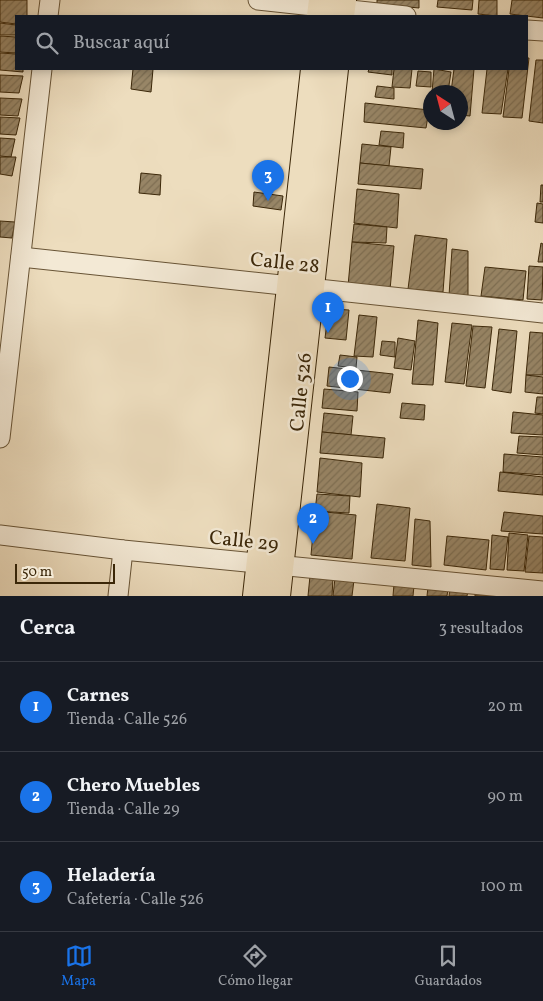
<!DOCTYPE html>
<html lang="es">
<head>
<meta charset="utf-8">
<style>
	body { margin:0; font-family:Vollkorn,serif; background:#242831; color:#f1f3f6 }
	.compass { position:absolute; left:423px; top:85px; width:45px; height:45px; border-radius:50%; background:#171b24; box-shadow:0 2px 8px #0003; rotate:324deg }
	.scale { position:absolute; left:15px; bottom:12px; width:100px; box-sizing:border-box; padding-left:5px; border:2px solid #3b2709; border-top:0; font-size:14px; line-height:18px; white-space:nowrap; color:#3b2709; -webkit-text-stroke:4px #f3e9d5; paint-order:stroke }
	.you { position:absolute; left:349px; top:378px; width:18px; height:18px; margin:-12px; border:4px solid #fff; border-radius:50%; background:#1a73e8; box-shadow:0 0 0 8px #1a73e833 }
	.badge { display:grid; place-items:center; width:32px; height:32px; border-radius:50%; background:#1a73e8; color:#fff; font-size:16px; font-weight:700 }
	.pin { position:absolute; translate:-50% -41px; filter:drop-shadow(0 1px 2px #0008) }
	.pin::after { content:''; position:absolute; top:26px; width:18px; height:15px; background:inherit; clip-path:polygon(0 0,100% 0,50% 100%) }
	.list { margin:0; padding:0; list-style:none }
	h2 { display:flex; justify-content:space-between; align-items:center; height:65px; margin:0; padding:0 20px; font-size:21px }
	h2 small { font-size:16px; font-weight:400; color:#9ea1a6 }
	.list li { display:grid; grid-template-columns:32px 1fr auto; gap:15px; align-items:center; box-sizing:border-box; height:90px; padding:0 20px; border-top:1px solid #363941 }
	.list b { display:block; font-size:19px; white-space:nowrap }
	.list p { margin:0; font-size:16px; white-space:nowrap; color:#9ea1a6 }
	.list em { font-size:16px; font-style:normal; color:#9ea1a6 }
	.icon { flex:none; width:28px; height:28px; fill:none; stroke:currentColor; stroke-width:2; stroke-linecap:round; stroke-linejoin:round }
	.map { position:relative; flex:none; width:543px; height:596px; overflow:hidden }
	.search { position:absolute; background:#171b24; box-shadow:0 2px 8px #0003; left:15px; right:15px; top:15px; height:55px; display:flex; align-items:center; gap:12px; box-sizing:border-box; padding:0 18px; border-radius:0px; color:#9ea1a6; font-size:19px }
	.sheet { height:335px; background:#171b24 }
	nav { display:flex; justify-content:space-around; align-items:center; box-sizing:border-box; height:70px; border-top:1px solid #363941; background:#171b24; font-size:14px; color:#9ea1a6 }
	nav a { display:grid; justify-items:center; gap:2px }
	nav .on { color:#1a73e8 }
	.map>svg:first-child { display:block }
	.building { fill:url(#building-hatch); stroke:#3b2709 }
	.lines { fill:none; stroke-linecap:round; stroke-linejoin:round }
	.minor-casing { stroke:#685436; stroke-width:21 }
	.major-casing { stroke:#3b2709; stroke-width:26 }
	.minor { stroke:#f3e9d5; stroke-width:19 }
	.major { stroke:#edddbe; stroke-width:24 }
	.labels { text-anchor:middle; stroke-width:5; stroke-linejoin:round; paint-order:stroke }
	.street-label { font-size:20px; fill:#3b2709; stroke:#f3e9d5 }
</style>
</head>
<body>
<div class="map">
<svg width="543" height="596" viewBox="0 0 543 596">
	<defs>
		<pattern id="building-hatch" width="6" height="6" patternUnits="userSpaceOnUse" patternTransform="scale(1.25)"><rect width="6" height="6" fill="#988667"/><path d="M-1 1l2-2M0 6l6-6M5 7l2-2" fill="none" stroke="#7d6e53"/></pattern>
	</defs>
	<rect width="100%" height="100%" fill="#edddbe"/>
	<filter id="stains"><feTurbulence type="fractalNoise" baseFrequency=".004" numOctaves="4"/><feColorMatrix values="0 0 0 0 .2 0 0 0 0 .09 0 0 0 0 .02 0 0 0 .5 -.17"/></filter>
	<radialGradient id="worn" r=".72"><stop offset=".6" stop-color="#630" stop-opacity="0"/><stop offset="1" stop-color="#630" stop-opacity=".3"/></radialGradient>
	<g class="building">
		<path d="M 0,0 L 27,0 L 27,16 L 16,16 L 16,24 L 0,22 Z"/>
		<path d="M 377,0 L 419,0 L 419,8 L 377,4 Z"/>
		<path d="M 438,0 L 473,0 L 472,10 L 437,7 Z"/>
		<path d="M 479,0 L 497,0 L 497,16 L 478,14 Z"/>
		<path d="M 512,0 L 543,0 L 543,18 L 510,14 Z"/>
		<path d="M 0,23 L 16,25 L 16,35 L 0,35 Z"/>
		<path d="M 0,36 L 16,37 L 16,53 L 0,52 Z"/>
		<path d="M 0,53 L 16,54 L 16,69 L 23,69 L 23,72 L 0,70 Z"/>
		<path d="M 527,58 L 529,58 L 522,118 L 503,117 L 509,69 L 527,69 Z"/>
		<path d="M 536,60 L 543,60 L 543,123 L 529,121 Z"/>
		<path d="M 133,69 L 153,69 L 151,92 L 131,89 Z"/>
		<path d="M 369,69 L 392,69 L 392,75 L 368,72 Z"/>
		<path d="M 394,69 L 412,69 L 410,88 L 392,87 Z"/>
		<path d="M 434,69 L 451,72 L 448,92 L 432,92 Z"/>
		<path d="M 454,69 L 474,69 L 470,116 L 460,115 L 460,92 L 451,92 Z"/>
		<path d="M 487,69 L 508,69 L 501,114 L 482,113 Z"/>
		<path d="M 418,71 L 431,72 L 431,87 L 416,86 Z"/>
		<path d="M 0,75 L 23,76 L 19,93 L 0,92 Z"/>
		<path d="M 377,86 L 394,88 L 394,99 L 375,97 Z"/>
		<path d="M 0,98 L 22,99 L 18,116 L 0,115 Z"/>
		<path d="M 365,103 L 429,110 L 426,128 L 364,122 Z"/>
		<path d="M 0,117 L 20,118 L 16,135 L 0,134 Z"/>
		<path d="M 381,131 L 404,133 L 403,148 L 379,145 Z"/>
		<path d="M 0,138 L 15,139 L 11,157 L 0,156 Z"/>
		<path d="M 362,144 L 391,147 L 389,166 L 360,163 Z"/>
		<path d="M 0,157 L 16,157 L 12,176 L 0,174 Z"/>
		<path d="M 360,163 L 423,169 L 421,189 L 358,184 Z"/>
		<path d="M 141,173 L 161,175 L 160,195 L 139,193 Z"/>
		<path d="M 541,185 L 543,185 L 543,202 L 540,202 Z"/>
		<path d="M 357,189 L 399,194 L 397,228 L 354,223 Z"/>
		<path d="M 254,192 L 283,196 L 281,210 L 253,206 Z"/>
		<path d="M 537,203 L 543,204 L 543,223 L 535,222 Z"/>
		<path d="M 0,221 L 15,222 L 12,238 L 0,237 Z"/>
		<path d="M 354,224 L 387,227 L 386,243 L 352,242 Z"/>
		<path d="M 415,235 L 447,239 L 443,292 L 408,289 Z"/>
		<path d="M 352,242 L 394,246 L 390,290 L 348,286 Z"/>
		<path d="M 541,243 L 543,244 L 543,262 L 538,262 Z"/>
		<path d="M 452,249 L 468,251 L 468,298 L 449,296 Z"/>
		<path d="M 529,266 L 543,267 L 542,300 L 527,299 Z"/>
		<path d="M 485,267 L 526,271 L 523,300 L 481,296 Z"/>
		<path d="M 333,309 L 349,310 L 346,340 L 325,338 L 328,314 Z"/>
		<path d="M 359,315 L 377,317 L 373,357 L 354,356 Z"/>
		<path d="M 418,320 L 438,323 L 433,385 L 412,384 Z"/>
		<path d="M 452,323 L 472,325 L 464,384 L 445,382 Z"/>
		<path d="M 473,326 L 492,327 L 485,388 L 466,386 Z"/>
		<path d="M 499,329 L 517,331 L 511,393 L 492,390 Z"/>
		<path d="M 530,332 L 543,333 L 543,375 L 526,375 Z"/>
		<path d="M 398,338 L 415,341 L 411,370 L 394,368 Z"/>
		<path d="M 382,341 L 395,342 L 395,357 L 380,355 Z"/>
		<path d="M 340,355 L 357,357 L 356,368 L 338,366 Z"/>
		<path d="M 329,367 L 393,374 L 390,393 L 327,386 Z"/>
		<path d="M 526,375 L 543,377 L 543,394 L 525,392 Z"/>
		<path d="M 324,389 L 358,392 L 357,411 L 322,408 Z"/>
		<path d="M 537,397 L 543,397 L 543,414 L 535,413 Z"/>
		<path d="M 402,403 L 425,405 L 424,420 L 400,418 Z"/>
		<path d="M 513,412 L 543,415 L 543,435 L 511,433 Z"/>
		<path d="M 324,413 L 353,416 L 351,435 L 322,432 Z"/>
		<path d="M 322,432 L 385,438 L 383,458 L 320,453 Z"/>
		<path d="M 519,436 L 543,437 L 543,455 L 517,453 Z"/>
		<path d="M 504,454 L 543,457 L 543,475 L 503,472 Z"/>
		<path d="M 320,458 L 362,463 L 360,497 L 317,492 Z"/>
		<path d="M 500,472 L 543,477 L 543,495 L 498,491 Z"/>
		<path d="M 317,494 L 350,496 L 349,513 L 315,511 Z"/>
		<path d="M 377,504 L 410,508 L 405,561 L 371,558 Z"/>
		<path d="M 315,511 L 356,515 L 352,559 L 311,555 Z"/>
		<path d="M 504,512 L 543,516 L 543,534 L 501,531 Z"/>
		<path d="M 415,519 L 430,521 L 431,567 L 412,565 Z"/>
		<path d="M 509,533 L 528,535 L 524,571 L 507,570 Z"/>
		<path d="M 492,535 L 508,537 L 504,570 L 490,569 Z"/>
		<path d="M 447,536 L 489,540 L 486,570 L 444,565 Z"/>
		<path d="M 529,536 L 543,537 L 543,573 L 525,572 Z"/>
		<path d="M 310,576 L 333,578 L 332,596 L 308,596 Z"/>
		<path d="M 335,578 L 354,580 L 352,596 L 333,596 Z"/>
		<path d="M 394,584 L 414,586 L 413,596 L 393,596 Z"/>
		<path d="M 428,587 L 448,589 L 447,596 L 427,596 Z"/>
		<path d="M 450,589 L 468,591 L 467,596 L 449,596 Z"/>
		<path d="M 475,593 L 493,595 L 493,596 L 475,596 Z"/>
	</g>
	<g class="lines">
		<g class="minor-casing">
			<g id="minor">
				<path d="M 258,0 L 406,16"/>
				<path d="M 48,16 L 50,0"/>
				<path d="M 527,30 L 543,31"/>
				<path d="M 21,257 L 543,313"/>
				<path d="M 0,438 L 42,69"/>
				<path d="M 0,535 L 123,550 L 543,591"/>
				<path d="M 118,596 L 123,550"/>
			</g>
		</g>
		<g class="major-casing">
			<g id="major">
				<path d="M 319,16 L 321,0"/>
				<path d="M 342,16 L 344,0"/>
				<path d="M 255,596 L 313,69"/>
				<path d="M 278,596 L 336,69"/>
			</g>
		</g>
		<use href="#minor" class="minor"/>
		<use href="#major" class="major"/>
	</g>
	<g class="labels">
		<g class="street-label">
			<text transform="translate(285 262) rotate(6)" y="7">Calle 28</text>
			<text transform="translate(300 392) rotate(-84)" y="7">Calle 526</text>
			<text transform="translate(244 540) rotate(6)" y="7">Calle 29</text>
		</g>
	</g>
	<rect width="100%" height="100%" filter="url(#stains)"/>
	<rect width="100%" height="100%" fill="url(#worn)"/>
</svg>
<svg class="compass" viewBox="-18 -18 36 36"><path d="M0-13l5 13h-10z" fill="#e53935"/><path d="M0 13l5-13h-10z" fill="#9ea1a6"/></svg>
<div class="scale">50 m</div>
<div class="you"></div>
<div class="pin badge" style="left:328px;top:333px">1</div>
<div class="pin badge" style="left:313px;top:544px">2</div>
<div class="pin badge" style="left:268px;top:201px">3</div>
<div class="search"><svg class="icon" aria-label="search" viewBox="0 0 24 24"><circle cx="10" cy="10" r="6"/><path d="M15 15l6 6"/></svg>Buscar aquí</div>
</div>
<section class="sheet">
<h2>Cerca<small>3 resultados</small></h2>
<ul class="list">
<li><span class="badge">1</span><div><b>Carnes</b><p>Tienda · Calle 526</p></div><em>20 m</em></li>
<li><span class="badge">2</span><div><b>Chero Muebles</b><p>Tienda · Calle 29</p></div><em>90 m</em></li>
<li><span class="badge">3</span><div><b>Heladería</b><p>Cafetería · Calle 526</p></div><em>100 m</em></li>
</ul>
</section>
<nav>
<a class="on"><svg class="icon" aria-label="map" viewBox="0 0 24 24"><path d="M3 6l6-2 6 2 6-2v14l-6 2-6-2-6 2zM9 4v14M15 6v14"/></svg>Mapa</a>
<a><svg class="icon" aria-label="directions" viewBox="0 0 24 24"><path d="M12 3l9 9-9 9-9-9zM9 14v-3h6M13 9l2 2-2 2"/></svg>Cómo llegar</a>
<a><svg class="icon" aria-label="saved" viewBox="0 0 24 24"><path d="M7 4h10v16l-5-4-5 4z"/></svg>Guardados</a>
</nav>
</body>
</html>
